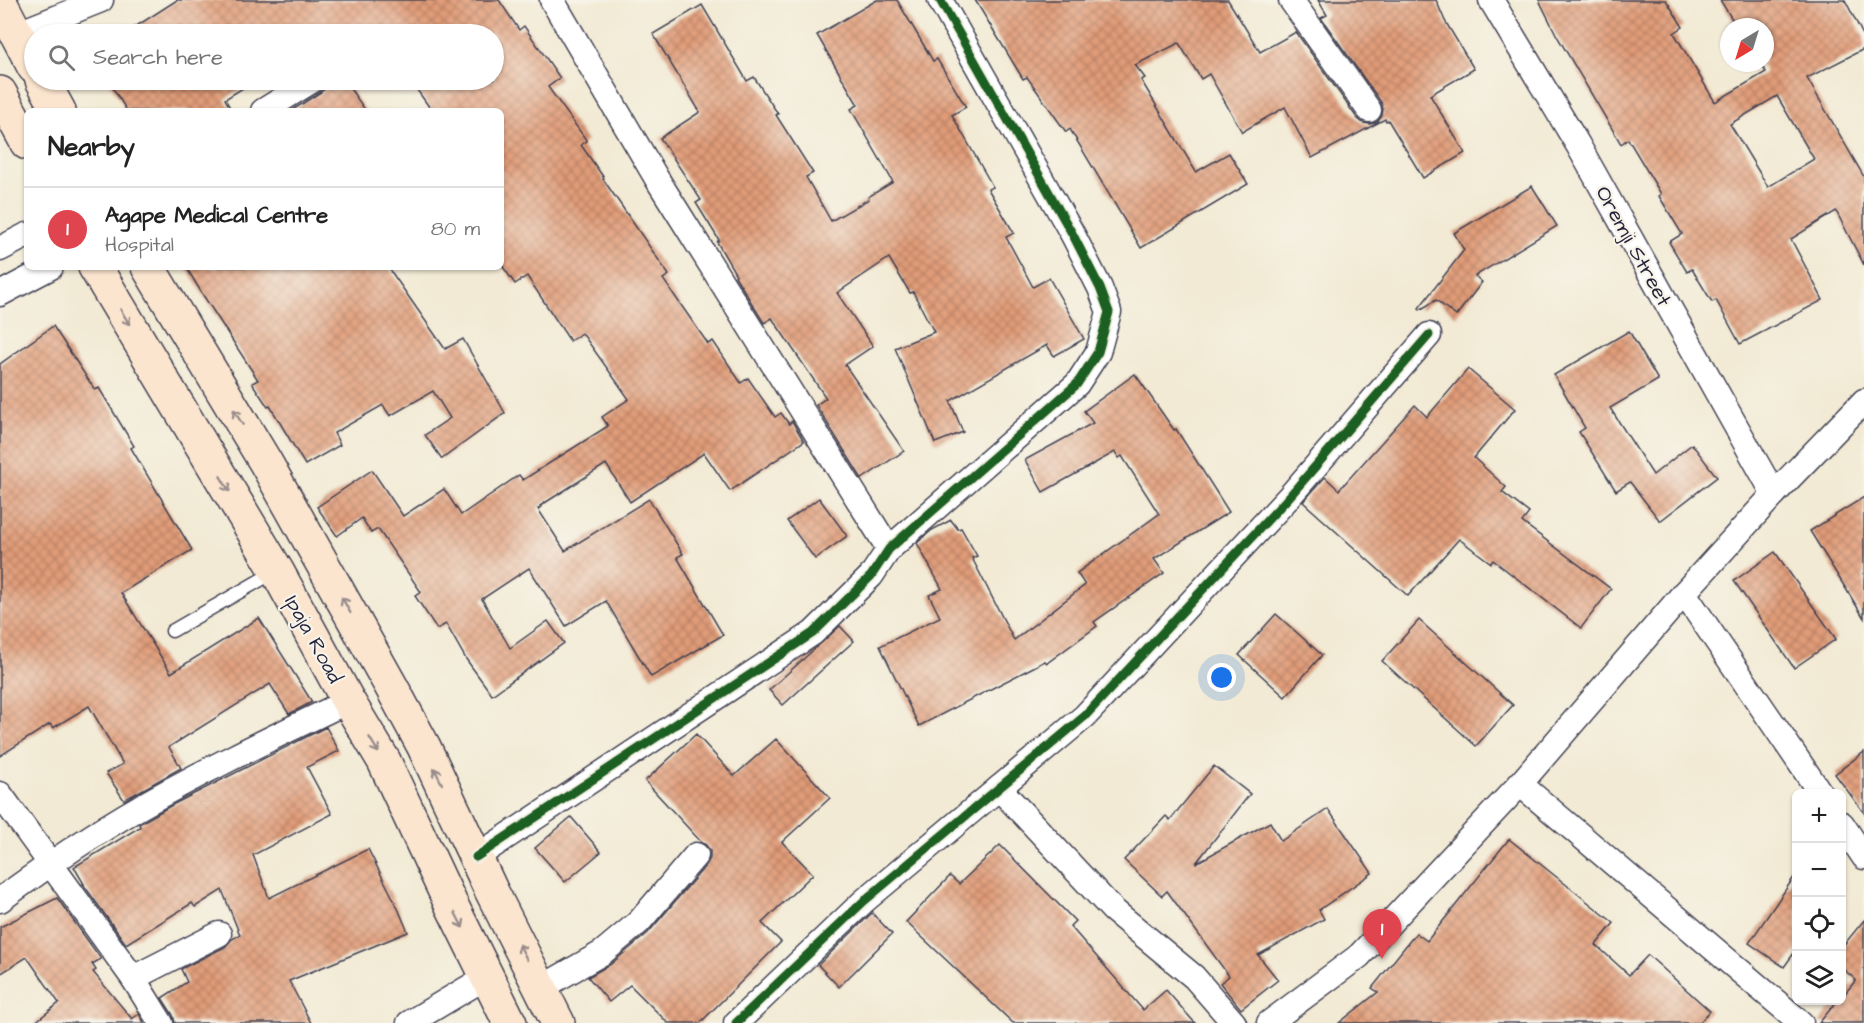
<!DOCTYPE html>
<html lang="en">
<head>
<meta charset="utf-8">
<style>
	body { margin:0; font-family:"Architects Daughter",sans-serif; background:#f6f6f6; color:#222 }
	.controls { position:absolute; right:18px; bottom:18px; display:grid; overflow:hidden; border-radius:9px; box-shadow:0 2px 4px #0004 }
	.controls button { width:54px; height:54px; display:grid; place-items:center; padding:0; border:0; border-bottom:2px solid #e0e0e0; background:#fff; color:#222; font:30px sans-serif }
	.compass { position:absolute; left:1720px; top:18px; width:54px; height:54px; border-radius:50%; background:#fff; box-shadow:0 2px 4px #0004; rotate:218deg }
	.you { position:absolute; left:1222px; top:678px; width:21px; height:21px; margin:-15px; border:4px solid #fff; border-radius:50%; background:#1a73e8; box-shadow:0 0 0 9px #1a73e833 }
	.badge { display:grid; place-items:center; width:39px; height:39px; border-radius:50%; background:#2563eb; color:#fff; font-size:20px; font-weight:700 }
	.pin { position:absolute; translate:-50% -50px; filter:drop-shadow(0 2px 3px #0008) }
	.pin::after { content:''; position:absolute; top:32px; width:21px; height:18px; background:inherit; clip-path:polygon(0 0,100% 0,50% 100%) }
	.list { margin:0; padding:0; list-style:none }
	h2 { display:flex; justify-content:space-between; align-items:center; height:78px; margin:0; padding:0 24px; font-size:26px }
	h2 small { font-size:20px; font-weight:400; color:#767676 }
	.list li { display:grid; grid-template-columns:39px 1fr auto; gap:18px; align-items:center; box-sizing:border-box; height:84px; padding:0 24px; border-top:2px solid #e0e0e0 }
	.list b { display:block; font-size:22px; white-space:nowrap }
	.list p { margin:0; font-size:20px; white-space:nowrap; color:#767676 }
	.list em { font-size:20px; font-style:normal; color:#767676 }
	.icon { flex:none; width:33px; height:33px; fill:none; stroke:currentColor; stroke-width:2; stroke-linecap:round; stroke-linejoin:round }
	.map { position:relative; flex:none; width:1864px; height:1023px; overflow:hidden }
	.search { position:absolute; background:#fff; box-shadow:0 2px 4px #0004; left:24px; top:24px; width:480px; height:66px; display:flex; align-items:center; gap:15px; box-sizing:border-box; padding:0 21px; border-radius:33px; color:#767676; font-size:22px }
	.panel { position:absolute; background:#fff; box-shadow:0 2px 4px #0004; left:24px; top:108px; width:480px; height:162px; border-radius:9px }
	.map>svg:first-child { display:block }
	.building { fill:url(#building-cross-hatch); fill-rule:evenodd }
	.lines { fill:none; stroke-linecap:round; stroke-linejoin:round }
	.service-casing { stroke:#414052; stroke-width:15 }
	.minor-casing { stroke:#414052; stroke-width:27 }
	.secondary-casing { stroke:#414052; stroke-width:36 }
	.service { stroke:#fff; stroke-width:12 }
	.minor { stroke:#fff; stroke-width:24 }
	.secondary { stroke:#fbe5cf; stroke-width:33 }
	.cycleway-casing { stroke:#f7f3e8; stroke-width:13 }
	.cycleway { stroke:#1b5e20; stroke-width:9 }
	.oneway { stroke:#998d8c }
	.labels { text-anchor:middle; stroke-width:4.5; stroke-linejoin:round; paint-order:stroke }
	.street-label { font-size:21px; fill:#22223b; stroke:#f7f3e8 }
</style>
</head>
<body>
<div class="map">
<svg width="1864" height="1023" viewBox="0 0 1864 1023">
	<defs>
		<pattern id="building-cross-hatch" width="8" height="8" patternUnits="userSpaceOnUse" patternTransform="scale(1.5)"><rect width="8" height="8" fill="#e19c78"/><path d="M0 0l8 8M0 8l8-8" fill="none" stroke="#b67f64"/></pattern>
	</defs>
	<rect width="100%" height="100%" fill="#f7f3e8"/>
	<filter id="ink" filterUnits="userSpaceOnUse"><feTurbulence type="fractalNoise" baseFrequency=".0167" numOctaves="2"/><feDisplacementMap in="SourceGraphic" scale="12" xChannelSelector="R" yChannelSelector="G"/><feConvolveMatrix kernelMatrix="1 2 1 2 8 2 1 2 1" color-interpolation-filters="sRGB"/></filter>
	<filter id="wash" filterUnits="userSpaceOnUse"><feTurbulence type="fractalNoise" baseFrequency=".008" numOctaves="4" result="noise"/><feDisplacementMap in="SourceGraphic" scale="24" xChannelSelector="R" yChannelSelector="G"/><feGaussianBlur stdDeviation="1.35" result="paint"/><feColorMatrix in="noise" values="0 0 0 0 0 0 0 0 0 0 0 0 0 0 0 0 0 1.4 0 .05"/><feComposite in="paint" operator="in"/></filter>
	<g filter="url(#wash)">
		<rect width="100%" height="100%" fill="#f2ead4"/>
		<g id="blocks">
			<g class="building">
				<path d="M 177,0 L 499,0 L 519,30 L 524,26 L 560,78 L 548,87 L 587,141 L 581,145 L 604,178 L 603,179 L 669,275 L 663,279 L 708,344 L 713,341 L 741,383 L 748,378 L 775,417 L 781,413 L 789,424 L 792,421 L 804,441 L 730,491 L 704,453 L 630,502 L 606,464 L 540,506 L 541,507 L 538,509 L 565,551 L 649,499 L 683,554 L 677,557 L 723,635 L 651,677 L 606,601 L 566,626 L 529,568 L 482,599 L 510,648 L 548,621 L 564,643 L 492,695 L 466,659 L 446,624 L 437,629 L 415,596 L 421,592 L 378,529 L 371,533 L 362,518 L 337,536 L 317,507 L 372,470 L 403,516 L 444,489 L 461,515 L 519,475 L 523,480 L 608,426 L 602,417 L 629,399 L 582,333 L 570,341 L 527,276 L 515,284 L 501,264 L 501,111 L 432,111 L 410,80 L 494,80 L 494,34 L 124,34 Z"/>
				<path d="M 877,0 L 897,0 L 933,61 L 937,59 L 966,107 L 952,115 L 993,187 L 988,189 L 1014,233 L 1006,237 L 1033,287 L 1049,278 L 1084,339 L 1054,356 L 1047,345 L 950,401 L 963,432 L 935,443 L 895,348 L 934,332 L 913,292 L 910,293 L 889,258 L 837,293 L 873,346 L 845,365 L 904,451 L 862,479 L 816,405 L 826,398 L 772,318 L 764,323 L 735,276 L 736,275 L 717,242 L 719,240 L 696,203 L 701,200 L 660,138 L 700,112 L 653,34 L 702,5 L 747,81 L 754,77 L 778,114 L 776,115 L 813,173 L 806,177 L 831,221 L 869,199 L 868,197 L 893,182 L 851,109 L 858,105 L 817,35 Z"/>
				<path d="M 975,0 L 1228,0 L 1260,52 L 1296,32 L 1357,118 L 1363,123 L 1370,124 L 1377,122 L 1382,116 L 1383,109 L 1381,102 L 1321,18 L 1327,15 L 1318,0 L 1436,0 L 1445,21 L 1474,69 L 1430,95 L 1465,153 L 1423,178 L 1388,120 L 1386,121 L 1385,119 L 1312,158 L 1285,107 L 1242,132 L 1209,74 L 1201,79 L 1179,43 L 1135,65 L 1145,78 L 1141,80 L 1196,172 L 1229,153 L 1248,184 L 1141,248 L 1070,129 L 1066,132 L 1027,77 L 1023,79 Z"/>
				<path d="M 1539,0 L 1666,0 L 1683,27 L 1674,33 L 1715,102 L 1766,72 L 1760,63 L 1765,63 L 1765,27 L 1737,27 L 1720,0 L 1845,0 L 1864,37 L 1864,49 L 1807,78 L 1864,177 L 1864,265 L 1836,211 L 1791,239 L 1823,300 L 1740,344 L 1716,300 L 1712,302 L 1692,269 L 1687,272 L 1669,242 L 1682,234 L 1659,196 L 1661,194 L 1628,139 L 1621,144 L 1557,36 ZM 1777,96 L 1814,159 L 1768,187 L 1730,124 Z"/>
				<path d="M 108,80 L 256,80 L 225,99 L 232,111 L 127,111 Z"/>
				<path d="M 336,80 L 344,80 L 366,111 L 291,111 L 321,92 Z"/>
				<path d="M 1532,186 L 1557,226 L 1475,276 L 1482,282 L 1456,316 L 1436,300 L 1420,310 L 1419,308 L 1464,250 L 1454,233 Z"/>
				<path d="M 186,267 L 388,267 L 445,349 L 463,339 L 505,413 L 442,459 L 425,435 L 450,418 L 433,391 L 390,416 L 383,405 L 334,433 L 340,445 L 305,465 L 270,406 L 268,407 L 252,383 L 258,380 L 203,295 Z"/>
				<path d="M 53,326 L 95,390 L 99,388 L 134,446 L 131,448 L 192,550 L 121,593 L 171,673 L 259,618 L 312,702 L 289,714 L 270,684 L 169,747 L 181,768 L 124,800 L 106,773 L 123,764 L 89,706 L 53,728 L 50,724 L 0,756 L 0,364 Z"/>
				<path d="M 1629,331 L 1658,380 L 1610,408 L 1653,475 L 1692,444 L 1717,477 L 1660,521 L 1630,482 L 1616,491 L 1579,432 L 1585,428 L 1554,375 Z"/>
				<path d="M 1468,369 L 1515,409 L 1474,458 L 1506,487 L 1502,492 L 1529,513 L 1522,522 L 1611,589 L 1581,628 L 1493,560 L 1491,563 L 1459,539 L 1408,596 L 1303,502 L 1325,477 L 1339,490 L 1415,405 L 1427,417 Z"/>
				<path d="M 1135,374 L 1174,430 L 1176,429 L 1229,512 L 1154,559 L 1164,573 L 1094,622 L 1097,626 L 1047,663 L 1045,661 L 919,726 L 880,646 L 940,617 L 929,595 L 942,589 L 917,543 L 932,530 L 951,520 L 958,529 L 961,528 L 977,556 L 972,558 L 1014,640 L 1085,585 L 1077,573 L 1159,514 L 1122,456 L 1119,458 L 1115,452 L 1043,492 L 1025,460 L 1093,423 L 1084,411 Z"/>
				<path d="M 1864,497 L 1864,618 L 1810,531 Z"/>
				<path d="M 819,498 L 847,536 L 815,559 L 787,521 Z"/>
				<path d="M 1775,552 L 1836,639 L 1794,668 L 1734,581 Z"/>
				<path d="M 1276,614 L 1322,655 L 1285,697 L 1239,655 Z"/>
				<path d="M 1419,620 L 1513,705 L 1476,746 L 1382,661 Z"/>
				<path d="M 840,626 L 854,641 L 783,705 L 769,690 Z"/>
				<path d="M 326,727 L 339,751 L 307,767 L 332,814 L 253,855 L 269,898 L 368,849 L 397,906 L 408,932 L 289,981 L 311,1023 L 175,1023 L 173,1015 L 162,998 L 187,982 L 181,969 L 225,947 L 232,939 L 240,935 L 222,890 L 195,907 L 192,903 L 126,944 L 83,884 L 84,884 L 74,867 L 140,827 L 139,824 L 172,805 Z"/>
				<path d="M 696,734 L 734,776 L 776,739 L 830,798 L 782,842 L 813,874 L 762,923 L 781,942 L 700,1023 L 668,1023 L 630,985 L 609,1002 L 588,977 L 611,964 L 648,933 L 707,864 L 710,858 L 710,851 L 706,845 L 701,842 L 645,781 Z"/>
				<path d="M 1864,752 L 1864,813 L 1835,774 Z"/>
				<path d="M 1214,766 L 1250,794 L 1196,863 L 1270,822 L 1281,841 L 1328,809 L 1372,873 L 1319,910 L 1324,919 L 1258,955 L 1278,980 L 1241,1009 L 1220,983 L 1229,976 L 1167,891 L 1162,896 L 1124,860 L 1166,816 L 1170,820 Z"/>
				<path d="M 571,817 L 601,852 L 565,882 L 535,848 Z"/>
				<path d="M 1509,839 L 1614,923 L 1596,945 L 1629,975 L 1648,955 L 1710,1011 L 1699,1023 L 1339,1023 L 1378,992 L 1372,988 L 1416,933 L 1427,941 Z"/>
				<path d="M 1000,845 L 1075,921 L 1070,926 L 1143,1010 L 1166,990 L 1195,1023 L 1013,1023 L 906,922 L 950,876 L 959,884 Z"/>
				<path d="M 1797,873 L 1797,949 L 1784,967 L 1749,943 Z"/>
				<path d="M 57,898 L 101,959 L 92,964 L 96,970 L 93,972 L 132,1019 L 139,1014 L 144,1023 L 34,1023 L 59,1003 L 27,957 L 0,974 L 0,927 Z"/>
				<path d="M 872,913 L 892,934 L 839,987 L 818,965 Z"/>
				<path d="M 1864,920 L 1864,1023 L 1819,1023 L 1838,1000 L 1842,1000 L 1842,997 L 1856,980 L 1842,968 L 1842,947 Z"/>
			</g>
		</g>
	</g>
	<g filter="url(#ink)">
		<use href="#blocks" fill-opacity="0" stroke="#414052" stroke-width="1.5"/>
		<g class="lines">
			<g class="service-casing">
				<path id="service" d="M 172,631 L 276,571"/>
			</g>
			<g class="minor-casing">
				<g id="minor">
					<path d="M 552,0 L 657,179 L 889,549"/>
					<path d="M 1291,0 L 1369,110"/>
					<path d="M 1491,0 L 1578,145 L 1774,494"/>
					<path d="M 16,34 L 101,0"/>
					<path d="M 263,111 L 313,80"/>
					<path d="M 0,249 L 27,235"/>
					<path d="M 0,294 L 51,267"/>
					<path d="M 1684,593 L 1821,794"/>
					<path d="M 1520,784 L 1801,1023"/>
					<path d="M 999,788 L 1113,910 L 1194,977 L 1234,1023"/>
					<path d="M 0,794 L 133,978 L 161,1023"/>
					<path d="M 1842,824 L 1864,857"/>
					<path d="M 476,857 L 813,633 L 871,576 L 889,549 L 1077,384 L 1098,352 L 1109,312 L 1100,288 L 1073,235 L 940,0"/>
					<path d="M 0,900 C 45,867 91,835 140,807 C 208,768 278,735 348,701"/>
					<path d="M 133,978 L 219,934"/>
					<path d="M 541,988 L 602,953 L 639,922 L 696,855"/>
					<path d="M 409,1023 L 488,976"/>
					<path d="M 736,1023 L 864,901 L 1085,716 L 1288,498 L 1429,335"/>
					<path d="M 1269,1023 L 1359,956 L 1520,784 L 1684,593 L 1774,494 L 1864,401"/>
				</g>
			</g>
			<g class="secondary-casing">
				<g id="secondary">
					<path d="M 0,2 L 34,67"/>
					<path d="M 42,80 L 59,111"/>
					<path d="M 0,93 L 27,143"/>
					<path d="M 95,267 L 277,571 L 348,701 L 384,761 L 450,902 L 510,1023"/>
					<path d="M 148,267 L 266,463 L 391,686 L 424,747 L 491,890 L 558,1023"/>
				</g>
			</g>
			<use href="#service" class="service"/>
			<use href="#minor" class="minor"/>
			<use href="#secondary" class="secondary"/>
			<g class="cycleway-casing">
				<g id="cycleway">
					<path d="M 476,857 L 813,633 L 871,576 L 889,549 L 1077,384 L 1098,352 L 1109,312 L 1100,288 L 1073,235 L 940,0"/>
					<path d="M 736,1023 L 864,901 L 1085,716 L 1288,498 L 1429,335"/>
				</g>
			</g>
			<use href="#cycleway" class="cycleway"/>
		</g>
		<defs><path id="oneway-shaft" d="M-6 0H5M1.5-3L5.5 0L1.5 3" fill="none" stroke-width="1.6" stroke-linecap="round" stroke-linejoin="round" transform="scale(1.5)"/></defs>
		<g class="oneway">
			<use href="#oneway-shaft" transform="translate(125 317) rotate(59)"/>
			<use href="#oneway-shaft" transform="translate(238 417) rotate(-121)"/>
			<use href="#oneway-shaft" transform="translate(225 484) rotate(59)"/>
			<use href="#oneway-shaft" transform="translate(346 605) rotate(-119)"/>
			<use href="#oneway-shaft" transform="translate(374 745) rotate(59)"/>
			<use href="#oneway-shaft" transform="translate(438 776) rotate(-116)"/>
			<use href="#oneway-shaft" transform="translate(459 920) rotate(63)"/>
			<use href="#oneway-shaft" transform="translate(523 952) rotate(-117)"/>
		</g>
	</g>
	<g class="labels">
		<g class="street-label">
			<text transform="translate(1634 246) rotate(61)" y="7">Oremji Street</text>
			<text transform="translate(314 639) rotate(61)" y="7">Ipaja Road</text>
		</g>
	</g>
</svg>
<div class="controls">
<button>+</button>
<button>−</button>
<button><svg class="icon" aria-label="locate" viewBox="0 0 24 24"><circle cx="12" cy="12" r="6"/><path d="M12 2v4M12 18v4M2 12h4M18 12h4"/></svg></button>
<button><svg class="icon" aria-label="layers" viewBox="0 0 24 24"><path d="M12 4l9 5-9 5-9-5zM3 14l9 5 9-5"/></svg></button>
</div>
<svg class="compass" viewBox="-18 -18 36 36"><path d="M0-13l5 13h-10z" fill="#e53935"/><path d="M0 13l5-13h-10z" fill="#767676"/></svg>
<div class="you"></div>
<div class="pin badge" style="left:1382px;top:959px;background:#e0444e">1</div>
<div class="search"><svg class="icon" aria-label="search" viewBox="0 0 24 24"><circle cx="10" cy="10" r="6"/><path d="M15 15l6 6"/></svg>Search here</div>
<section class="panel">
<h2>Nearby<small></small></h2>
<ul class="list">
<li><span class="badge" style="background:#e0444e">1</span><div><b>Agape Medical Centre</b><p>Hospital</p></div><em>80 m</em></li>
</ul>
</section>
</div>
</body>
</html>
